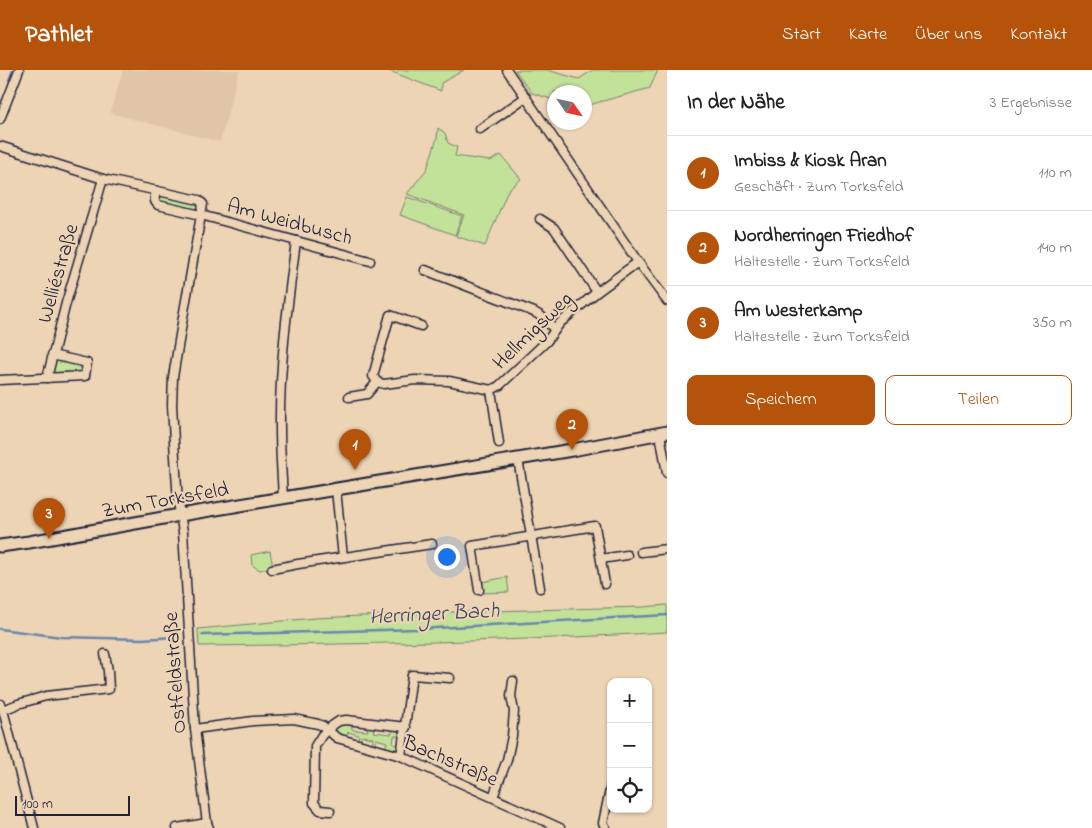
<!DOCTYPE html>
<html lang="de">
<head>
<meta charset="utf-8">
<style>
	body { margin:0; font-family:"Indie Flower",sans-serif; background:#f6f6f6; color:#222 }
	.controls { position:absolute; right:15px; bottom:15px; display:grid; overflow:hidden; border-radius:10px; box-shadow:0 1px 4px #0004 }
	.controls button { width:45px; height:45px; display:grid; place-items:center; padding:0; border:0; border-bottom:1px solid #e0e0e0; background:#fff; color:#222; font:25px sans-serif }
	.compass { position:absolute; left:547px; top:15px; width:45px; height:45px; border-radius:50%; background:#fff; box-shadow:0 1px 4px #0004; rotate:124deg }
	.scale { position:absolute; left:15px; bottom:12px; width:115px; box-sizing:border-box; padding-left:5px; border:2px solid #22223b; border-top:0; font-size:14px; line-height:18px; white-space:nowrap; color:#22223b; -webkit-text-stroke:4px #edd4b5; paint-order:stroke }
	.you { position:absolute; left:446px; top:486px; width:18px; height:18px; margin:-12px; border:4px solid #fff; border-radius:50%; background:#1a73e8; box-shadow:0 0 0 8px #1a73e833 }
	.badge { display:grid; place-items:center; width:32px; height:32px; border-radius:50%; background:#b45309; color:#fff; font-size:16px; font-weight:700 }
	.pin { position:absolute; translate:-50% -41px; filter:drop-shadow(0 1px 2px #0008) }
	.pin::after { content:''; position:absolute; top:26px; width:18px; height:15px; background:inherit; clip-path:polygon(0 0,100% 0,50% 100%) }
	.list { margin:0; padding:0; list-style:none }
	h2 { display:flex; justify-content:space-between; align-items:center; height:65px; margin:0; padding:0 20px; font-size:21px }
	h2 small { font-size:16px; font-weight:400; color:#767676 }
	.list li { display:grid; grid-template-columns:32px 1fr auto; gap:15px; align-items:center; box-sizing:border-box; height:75px; padding:0 20px; border-top:1px solid #e0e0e0 }
	.list b { display:block; font-size:19px; white-space:nowrap }
	.list p { margin:0; font-size:16px; white-space:nowrap; color:#767676 }
	.list em { font-size:16px; font-style:normal; color:#767676 }
	.actions { display:flex; gap:10px; padding:15px 20px }
	.actions a { flex:1; padding:11px 0; border:1px solid #b45309; border-radius:10px; text-align:center; font-size:18px; color:#b45309 }
	.actions .main { background:#b45309; color:#fff }
	.icon { flex:none; width:28px; height:28px; fill:none; stroke:currentColor; stroke-width:2; stroke-linecap:round; stroke-linejoin:round }
	.map { position:relative; flex:none; width:667px; height:758px; overflow:hidden }
	header { display:flex; align-items:center; gap:30px; box-sizing:border-box; height:70px; padding:0 25px; background:#b45309; color:#fff }
	header strong { font-size:24px }
	nav { display:flex; gap:28px; margin-inline-start:auto; font-size:18px }
	main { display:flex }
	aside { flex:1; background:#fff }
	.map>svg:first-child { display:block }
	.built { fill:#e0c5a8 }
	.green { fill:#c2e29a; stroke:#72826a }
	.lines { fill:none; stroke-linecap:round; stroke-linejoin:round }
	.stream { stroke:#6987ab; stroke-width:2.5 }
	.street-casing { stroke:#22223b; stroke-width:11 }
	.secondary-casing { stroke:#22223b; stroke-width:15 }
	.street { stroke:#edd4b5; stroke-width:8 }
	.secondary { stroke:#edd4b5; stroke-width:11 }
	.labels { text-anchor:middle; stroke-width:4.5; stroke-linejoin:round; paint-order:stroke }
	.street-label { font-size:21px; fill:#22223b; stroke:#edd4b5 }
	.water-label { font-size:22px; font-style:italic; fill:#3a4460; stroke:#edd4b5 }
</style>
</head>
<body>
<header>
<strong>Pathlet</strong>
<nav><a>Start</a><a>Karte</a><a>Über uns</a><a>Kontakt</a></nav>
</header>
<main>
<div class="map">
<svg width="667" height="758" viewBox="0 0 667 758">
	<rect width="100%" height="100%" fill="#edd4b5"/>
	<filter id="ink" filterUnits="userSpaceOnUse"><feTurbulence type="fractalNoise" baseFrequency=".02" numOctaves="2"/><feDisplacementMap in="SourceGraphic" scale="10" xChannelSelector="R" yChannelSelector="G"/><feConvolveMatrix kernelMatrix="1 2 1 2 8 2 1 2 1" color-interpolation-filters="sRGB"/></filter>
	<g filter="url(#ink)">
		<path class="built" d="M 123,0 L 239,0 L 220,72 L 110,43 Z"/>
		<g class="green">
			<path d="M 387,0 L 464,0 L 441,13 L 441,21 Z"/>
			<path d="M 515,0 L 547,0 L 579,9 L 593,0 L 658,0 L 650,18 L 585,36 L 584,22 L 554,22 L 554,30 L 532,23 Z"/>
			<path d="M 438,58 L 445,63 L 448,73 L 457,77 L 455,86 L 490,91 L 501,85 L 521,109 L 508,120 L 485,176 L 456,166 L 464,145 L 407,124 L 427,99 L 437,68 Z"/>
			<path d="M 162,125 L 199,133 L 199,138 L 196,139 L 160,132 L 158,129 Z"/>
			<path d="M 407,127 L 462,146 L 455,165 L 400,145 Z"/>
			<path d="M 57,290 L 83,296 L 81,303 L 54,305 L 53,303 L 56,291 Z"/>
			<path d="M 270,481 L 273,497 L 260,500 L 252,495 L 251,485 Z"/>
			<path d="M 507,507 L 509,522 L 484,523 L 482,512 Z"/>
			<path d="M 667,535 L 667,562 C 511,572 355,574 199,576 L 198,559 L 315,548 L 455,542 L 643,537 Z"/>
			<path d="M 343,653 L 350,654 L 353,660 L 368,661 L 366,655 L 375,656 L 373,662 L 391,664 L 394,659 L 399,662 L 400,666 L 394,666 L 393,674 L 398,675 L 398,679 L 395,681 L 385,678 L 387,672 L 376,669 L 374,674 L 372,673 L 373,668 L 362,666 L 360,671 L 358,670 L 359,665 L 348,662 L 346,668 L 336,662 L 336,659 Z"/>
		</g>
		<g class="lines">
			<g class="stream">
				<path d="M 9,10 L 13,0"/>
				<path d="M 0,559 L 61,567 L 142,569 L 176,567"/>
				<path d="M 202,565 L 418,559 L 667,545"/>
			</g>
			<g class="street-casing">
				<g id="street">
					<path d="M 507,0 L 638,192 L 667,231"/>
					<path d="M 0,49 L 19,0"/>
					<path d="M 480,59 L 526,27"/>
					<path d="M 0,76 L 103,109 L 199,130 L 203,134 L 182,253 L 173,307 L 172,335 L 174,372 L 178,432 L 183,462 L 195,659 L 207,753 L 209,758"/>
					<path d="M 156,121 C 155,127 153,131 158,135 L 201,145 L 370,191"/>
					<path d="M 540,149 L 554,158 L 597,222"/>
					<path d="M 425,200 L 534,242 L 541,246 L 555,260"/>
					<path d="M 421,256 L 390,245 L 373,306 L 377,312 L 384,314 L 415,310 L 449,311 L 491,320"/>
					<path d="M 47,308 L 66,233 L 103,109"/>
					<path d="M 0,310 L 85,306 L 87,293 L 52,285"/>
					<path d="M 491,320 L 499,316 L 547,271 L 560,253 L 597,222 L 638,192"/>
					<path d="M 491,320 L 499,373"/>
					<path d="M 349,327 L 367,324 L 377,312"/>
					<path d="M 660,364 L 667,403"/>
					<path d="M 518,389 L 540,518"/>
					<path d="M 336,420 L 343,487"/>
					<path d="M 283,429 C 282,406 280,382 280,359 C 279,296 288,233 296,171"/>
					<path d="M 641,482 L 667,479"/>
					<path d="M 601,489 L 627,485"/>
					<path d="M 272,499 L 298,494 L 432,474"/>
					<path d="M 479,520 L 472,476 L 595,456 L 605,514"/>
					<path d="M 0,634 L 3,640 L 34,758"/>
					<path d="M 3,640 L 18,634 L 46,626 L 109,619 L 108,601 L 105,584"/>
					<path d="M 195,659 L 253,651 L 294,649 L 318,654 L 323,656 L 337,668 L 401,686 L 560,758"/>
					<path d="M 401,686 L 412,605 L 450,608"/>
					<path d="M 493,727 L 507,690 L 512,666 L 514,641 L 511,626 L 513,611"/>
					<path d="M 330,741 L 320,740 L 314,733 L 315,676 L 322,665 L 333,655 L 339,651 L 346,650 L 406,657"/>
					<path d="M 177,758 L 207,753"/>
					<path d="M 606,758 L 603,753 L 611,715"/>
				</g>
			</g>
			<g class="secondary-casing">
				<path id="secondary" d="M 0,476 L 29,472 L 180,445 L 572,380 L 667,362"/>
			</g>
			<use href="#street" class="street"/>
			<use href="#secondary" class="secondary"/>
		</g>
	</g>
	<g class="labels">
		<g class="street-label">
			<text transform="translate(290 151) rotate(15)" y="7">Am Weidbusch</text>
			<text transform="translate(57 203) rotate(-74)" y="7">Welliéstraße</text>
			<text transform="translate(532 260) rotate(-44)" y="7">Hellmigsweg</text>
			<text transform="translate(165 429) rotate(-10)" y="7">Zum Torksfeld</text>
			<text transform="translate(174 603) rotate(-94)" y="7">Ostfeldstraße</text>
			<text transform="translate(451 690) rotate(23)" y="7">Bachstraße</text>
		</g>
		<g class="water-label">
			<text transform="translate(434 542) rotate(-3)" y="8">Herringer Bach</text>
		</g>
	</g>
</svg>
<div class="controls">
<button>+</button>
<button>−</button>
<button><svg class="icon" aria-label="locate" viewBox="0 0 24 24"><circle cx="12" cy="12" r="6"/><path d="M12 2v4M12 18v4M2 12h4M18 12h4"/></svg></button>
</div>
<svg class="compass" viewBox="-18 -18 36 36"><path d="M0-13l5 13h-10z" fill="#e53935"/><path d="M0 13l5-13h-10z" fill="#767676"/></svg>
<div class="scale">100 m</div>
<div class="you"></div>
<div class="pin badge" style="left:355px;top:400px">1</div>
<div class="pin badge" style="left:572px;top:380px">2</div>
<div class="pin badge" style="left:49px;top:469px">3</div>
</div>
<aside>
<h2>In der Nähe<small>3 Ergebnisse</small></h2>
<ul class="list">
<li><span class="badge">1</span><div><b>Imbiss &amp; Kiosk Aran</b><p>Geschäft · Zum Torksfeld</p></div><em>110 m</em></li>
<li><span class="badge">2</span><div><b>Nordherringen Friedhof</b><p>Haltestelle · Zum Torksfeld</p></div><em>140 m</em></li>
<li><span class="badge">3</span><div><b>Am Westerkamp</b><p>Haltestelle · Zum Torksfeld</p></div><em>350 m</em></li>
</ul>
<div class="actions"><a class="main">Speichern</a><a>Teilen</a></div>
</aside>
</main>
</body>
</html>
